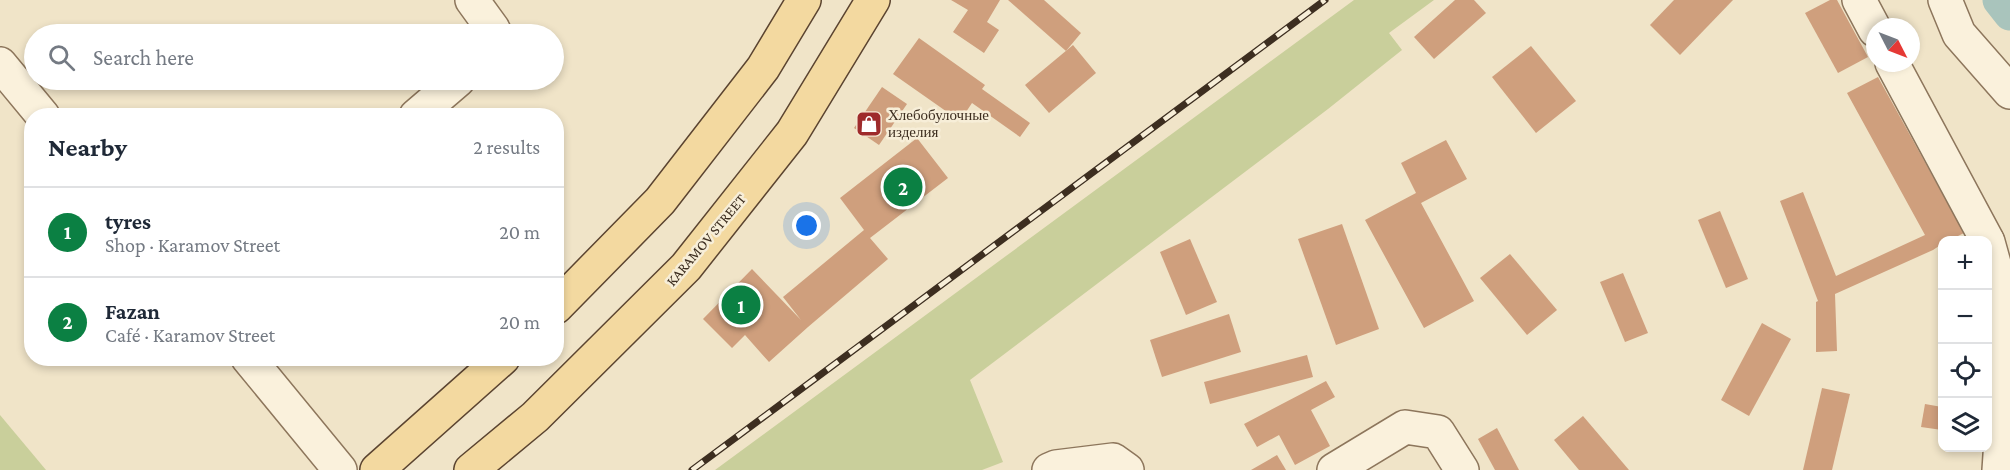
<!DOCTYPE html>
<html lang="en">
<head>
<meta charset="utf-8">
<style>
	body { margin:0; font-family:"Crimson Pro",serif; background:#f2f2f3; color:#1f2937 }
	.controls { position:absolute; right:18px; bottom:18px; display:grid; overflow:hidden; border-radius:12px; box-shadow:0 3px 9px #0003 }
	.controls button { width:54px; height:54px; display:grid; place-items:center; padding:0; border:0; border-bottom:2px solid #e0e1e3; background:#fff; color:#1f2937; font:30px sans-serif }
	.compass { position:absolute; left:1866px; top:18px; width:54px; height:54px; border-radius:50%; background:#fff; box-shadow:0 3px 9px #0003; rotate:132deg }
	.you { position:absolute; left:807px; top:226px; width:21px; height:21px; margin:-15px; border:4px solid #fff; border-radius:50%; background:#1a73e8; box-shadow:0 0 0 9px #1a73e833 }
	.badge { display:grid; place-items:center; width:39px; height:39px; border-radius:50%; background:#0b8043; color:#fff; font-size:20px; font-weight:700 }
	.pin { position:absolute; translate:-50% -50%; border:3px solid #fff; box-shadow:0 2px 6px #0006 }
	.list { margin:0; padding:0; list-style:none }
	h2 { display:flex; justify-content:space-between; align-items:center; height:78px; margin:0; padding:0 24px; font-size:26px }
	h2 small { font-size:20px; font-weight:400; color:#747a83 }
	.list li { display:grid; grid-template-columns:39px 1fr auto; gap:18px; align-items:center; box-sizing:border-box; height:90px; padding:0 24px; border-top:2px solid #e0e1e3 }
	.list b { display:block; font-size:22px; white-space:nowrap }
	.list p { margin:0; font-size:20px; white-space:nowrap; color:#747a83 }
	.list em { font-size:20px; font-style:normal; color:#747a83 }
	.icon { flex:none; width:33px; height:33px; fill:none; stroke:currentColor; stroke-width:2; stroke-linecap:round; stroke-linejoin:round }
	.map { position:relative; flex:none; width:2010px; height:470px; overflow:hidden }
	.search { position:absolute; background:#fff; box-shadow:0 3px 9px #0003; left:24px; top:24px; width:540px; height:66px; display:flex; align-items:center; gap:15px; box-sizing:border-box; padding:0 21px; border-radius:33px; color:#747a83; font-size:22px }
	.panel { position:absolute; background:#fff; box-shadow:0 3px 9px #0003; left:24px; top:108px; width:540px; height:258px; border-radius:24px }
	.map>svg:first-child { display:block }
	.green { fill:#c9cf9b }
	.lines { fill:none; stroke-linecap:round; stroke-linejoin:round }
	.canal { stroke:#a9c4bc; stroke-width:33 }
	.building { fill:#cf9f7d }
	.minor-casing { stroke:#8d765c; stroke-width:36 }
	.major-casing { stroke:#5b4430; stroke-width:36 }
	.minor { stroke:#faf1dc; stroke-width:33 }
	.major { stroke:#f3d9a0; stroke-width:33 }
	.rail-casing { stroke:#3d2e20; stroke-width:7 }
	.rail { stroke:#f7eed8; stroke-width:4.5; stroke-dasharray:14; stroke-linecap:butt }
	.labels { text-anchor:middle; stroke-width:5; stroke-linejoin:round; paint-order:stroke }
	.poi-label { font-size:15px; fill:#3d2e20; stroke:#f7eed8; text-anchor:start }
	.street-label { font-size:15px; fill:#3d2e20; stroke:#f7eed8 }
</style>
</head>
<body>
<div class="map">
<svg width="2010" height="470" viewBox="0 0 2010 470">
	<rect width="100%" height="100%" fill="#f0e4c8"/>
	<g class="green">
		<path d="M 1354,0 L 1434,0 L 1389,33 L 1402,50 L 1328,109 L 970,380 L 1003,462 L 982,470 L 715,470 Z"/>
		<path d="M 0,415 L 46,470 L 0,470 Z"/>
	</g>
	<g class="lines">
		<path class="canal" d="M 1999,0 L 2010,14"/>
	</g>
	<g class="building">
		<path d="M 951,0 L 1000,0 L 987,22 L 999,30 L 984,53 L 953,32 L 968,10 Z"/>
		<path d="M 1008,0 L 1044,0 L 1081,33 L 1066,51 Z"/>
		<path d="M 1455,0 L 1474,0 L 1486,13 L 1434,59 L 1414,37 Z"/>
		<path d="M 1674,0 L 1733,0 L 1680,55 L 1650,25 Z"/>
		<path d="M 1830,0 L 1837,0 L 1868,57 L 1838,73 L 1805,13 Z"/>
		<path d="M 919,38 L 985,85 L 982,89 L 1030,123 L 1020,137 L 972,103 L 960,121 L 893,74 Z"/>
		<path d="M 1073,45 L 1096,73 L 1049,113 L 1025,85 Z"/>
		<path d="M 1531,46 L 1576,101 L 1536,133 L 1492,77 Z"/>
		<path d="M 1878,77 L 1964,233 L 1950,240 L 1942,240 L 1942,244 L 1933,250 L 1835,294 L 1837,351 L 1816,352 L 1816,302 L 1818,301 L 1780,201 L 1803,192 L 1836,276 L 1925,235 L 1847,93 Z"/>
		<path d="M 882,87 L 907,104 L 879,145 L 854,128 Z"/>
		<path d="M 917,138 L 948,178 L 870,238 L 888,259 L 808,327 L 769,362 L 745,335 L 732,348 L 703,319 L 752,269 L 801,320 L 783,297 L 864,230 L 840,198 Z"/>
		<path d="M 1446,140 L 1467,179 L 1421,203 L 1474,301 L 1424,328 L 1365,220 L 1416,193 L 1401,163 Z"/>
		<path d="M 1720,211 L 1748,279 L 1726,288 L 1698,220 Z"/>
		<path d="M 1342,224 L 1379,329 L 1336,345 L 1298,239 Z"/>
		<path d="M 1190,239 L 1217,302 L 1186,315 L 1160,252 Z"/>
		<path d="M 1510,254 L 1557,310 L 1527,335 L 1480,278 Z"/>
		<path d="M 1623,273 L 1648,333 L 1625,342 L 1600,282 Z"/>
		<path d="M 1229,314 L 1241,352 L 1162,377 L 1150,340 Z"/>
		<path d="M 1762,323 L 1791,339 L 1749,416 L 1721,400 Z"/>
		<path d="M 1307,355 L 1313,377 L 1210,404 L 1204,382 Z"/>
		<path d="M 1326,381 L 1335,397 L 1311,410 L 1330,446 L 1295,465 L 1279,435 L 1257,447 L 1244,424 Z"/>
		<path d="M 1822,388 L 1850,394 L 1832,470 L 1803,470 Z"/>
		<path d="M 1925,404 L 1942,407 L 1942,430 L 1921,427 Z"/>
		<path d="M 1583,416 L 1629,470 L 1579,470 L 1554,440 Z"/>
		<path d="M 1497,428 L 1519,470 L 1495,470 L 1478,439 Z"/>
		<path d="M 1277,455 L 1286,470 L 1251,470 Z"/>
	</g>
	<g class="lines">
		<g class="minor-casing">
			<g id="minor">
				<path d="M 472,0 L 493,29 L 491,34"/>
				<path d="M 1859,0 L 1875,30"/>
				<path d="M 1945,0 L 1959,34 L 2010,92"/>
				<path d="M 1892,63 L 1987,240"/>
				<path d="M 0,64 L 43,116"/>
				<path d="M 416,116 L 458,80"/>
				<path d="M 1988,242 L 2005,303 L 2005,382 L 1999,470"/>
				<path d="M 248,358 L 340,470"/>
				<path d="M 1049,470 L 1056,467 L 1113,460 L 1127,470"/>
				<path d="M 1334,470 L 1405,427 L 1438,432 L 1462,470"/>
			</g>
		</g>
		<g class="major-casing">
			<g id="major">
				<path d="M 556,307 L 660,201 L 763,68 L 804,0"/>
				<path d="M 377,470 L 503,358"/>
				<path d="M 471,470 L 535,417 L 686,267 L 792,133 L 873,0"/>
			</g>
		</g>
		<use href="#minor" class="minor"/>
		<use href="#major" class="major"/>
		<g class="rail-casing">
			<path id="rail" d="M 692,470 L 1325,0"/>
		</g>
		<use href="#rail" class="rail"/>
	</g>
	<defs>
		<g id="shop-square" transform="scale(1.35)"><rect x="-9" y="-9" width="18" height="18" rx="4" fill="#9e2a2b" stroke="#f7eed8"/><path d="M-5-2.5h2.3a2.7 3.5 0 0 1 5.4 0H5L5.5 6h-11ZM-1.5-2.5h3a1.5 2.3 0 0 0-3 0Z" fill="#fff"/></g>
	</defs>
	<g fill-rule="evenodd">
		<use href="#shop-square" x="869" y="124"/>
	</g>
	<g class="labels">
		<g class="poi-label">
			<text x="888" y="120">Хлебобулочные<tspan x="888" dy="17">изделия</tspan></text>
		</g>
		<g class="street-label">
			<text transform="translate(706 240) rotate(-50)" y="5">KARAMOV STREET</text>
		</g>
	</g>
</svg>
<div class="controls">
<button>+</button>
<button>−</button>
<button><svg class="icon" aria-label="locate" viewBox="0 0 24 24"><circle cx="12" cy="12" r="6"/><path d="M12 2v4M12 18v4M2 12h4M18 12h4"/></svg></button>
<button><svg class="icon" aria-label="layers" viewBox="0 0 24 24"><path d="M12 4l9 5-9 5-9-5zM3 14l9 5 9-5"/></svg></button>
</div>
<svg class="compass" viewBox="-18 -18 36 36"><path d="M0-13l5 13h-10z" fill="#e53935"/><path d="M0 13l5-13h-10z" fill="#747a83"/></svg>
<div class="you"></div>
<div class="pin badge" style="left:741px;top:305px">1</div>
<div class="pin badge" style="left:903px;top:187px">2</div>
<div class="search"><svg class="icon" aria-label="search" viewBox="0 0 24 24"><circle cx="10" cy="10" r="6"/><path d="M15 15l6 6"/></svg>Search here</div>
<section class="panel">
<h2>Nearby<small>2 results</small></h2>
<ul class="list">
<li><span class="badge">1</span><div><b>tyres</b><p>Shop · Karamov Street</p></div><em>20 m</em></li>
<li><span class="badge">2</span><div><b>Fazan</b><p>Café · Karamov Street</p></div><em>20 m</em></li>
</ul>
</section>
</div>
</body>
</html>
